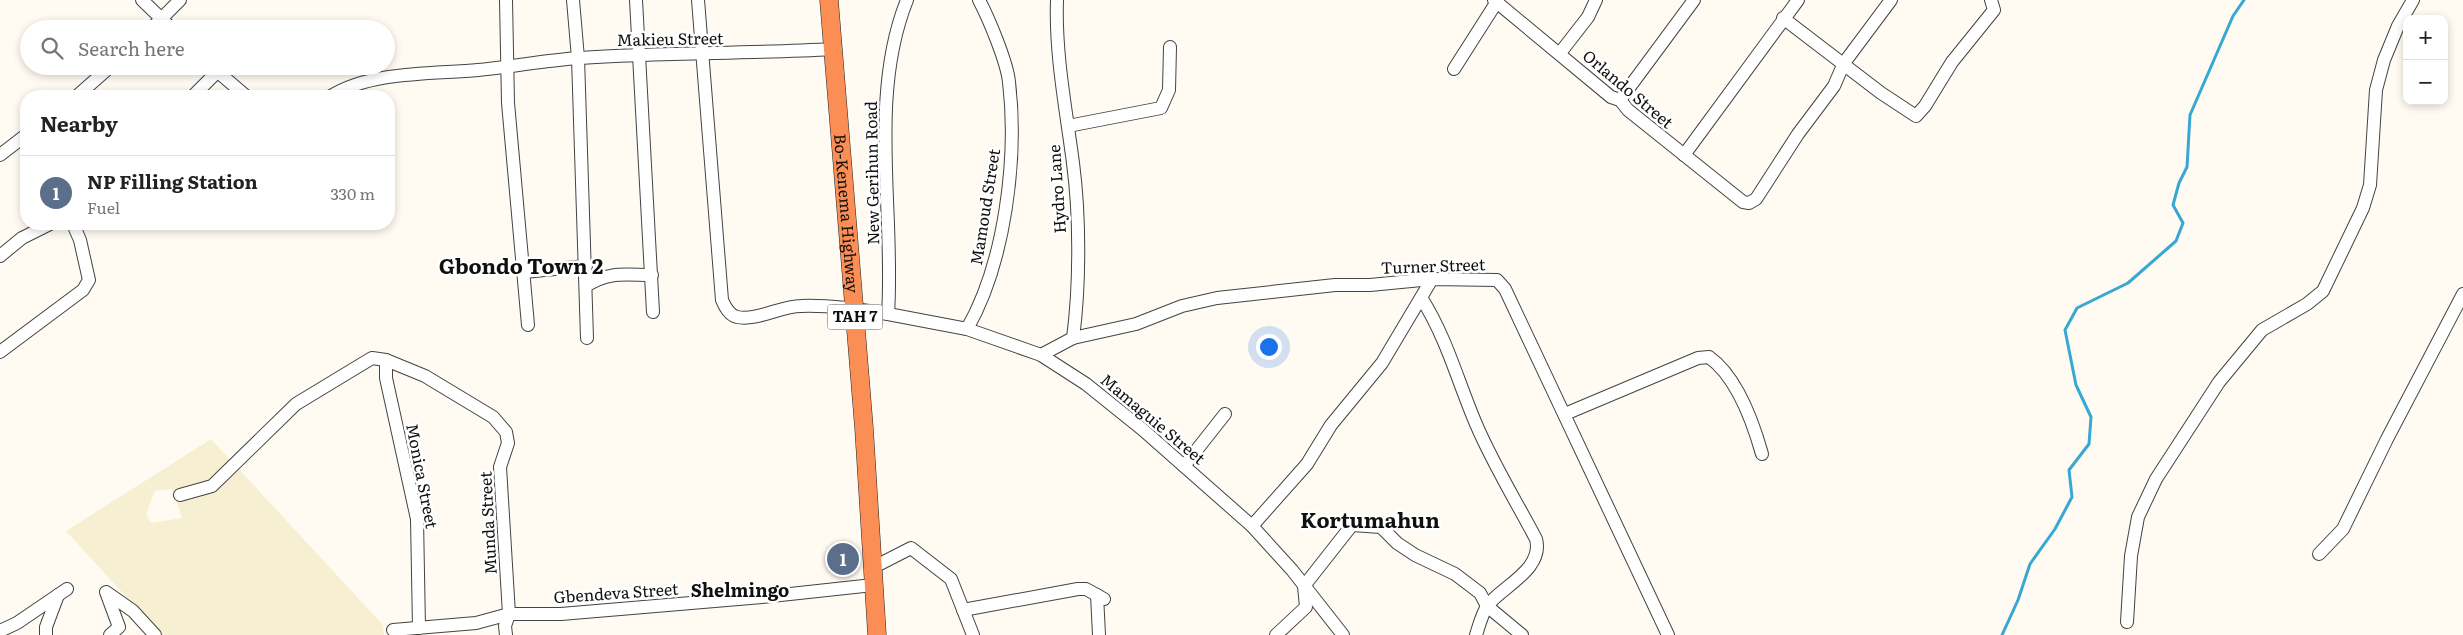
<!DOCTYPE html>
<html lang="en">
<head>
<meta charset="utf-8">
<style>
	body { margin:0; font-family:Literata,serif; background:#f2f2f2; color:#222 }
	.controls { position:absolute; right:15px; top:15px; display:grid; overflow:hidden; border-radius:10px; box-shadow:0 2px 8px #0003 }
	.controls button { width:45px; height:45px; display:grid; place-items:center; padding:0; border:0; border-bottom:1px solid #e0e0e0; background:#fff; color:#222; font:25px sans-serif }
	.you { position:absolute; left:1268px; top:346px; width:18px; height:18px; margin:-12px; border:4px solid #fff; border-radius:50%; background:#1a73e8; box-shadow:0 0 0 8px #1a73e833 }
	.badge { display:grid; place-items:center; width:32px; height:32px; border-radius:50%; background:#d93025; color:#fff; font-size:16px; font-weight:700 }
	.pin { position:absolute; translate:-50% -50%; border:2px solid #fff; box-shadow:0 1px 5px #0006 }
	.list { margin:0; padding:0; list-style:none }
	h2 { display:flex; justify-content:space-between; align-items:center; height:65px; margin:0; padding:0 20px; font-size:21px }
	h2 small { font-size:16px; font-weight:400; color:#767676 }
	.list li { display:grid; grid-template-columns:32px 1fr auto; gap:15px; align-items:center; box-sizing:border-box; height:75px; padding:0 20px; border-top:1px solid #e0e0e0 }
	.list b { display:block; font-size:19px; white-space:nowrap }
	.list p { margin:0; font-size:16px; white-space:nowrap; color:#767676 }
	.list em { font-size:16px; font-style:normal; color:#767676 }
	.icon { flex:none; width:28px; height:28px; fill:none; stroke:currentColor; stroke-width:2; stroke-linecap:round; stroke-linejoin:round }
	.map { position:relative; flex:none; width:2463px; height:635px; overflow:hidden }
	.search { position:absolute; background:#fff; box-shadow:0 2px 8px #0003; left:20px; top:20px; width:375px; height:55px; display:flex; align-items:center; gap:12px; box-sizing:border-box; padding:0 18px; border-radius:28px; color:#767676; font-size:19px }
	.panel { position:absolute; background:#fff; box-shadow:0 2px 8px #0003; left:20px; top:90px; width:375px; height:140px; border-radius:20px }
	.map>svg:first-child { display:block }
	.farmland { fill:#f7efd1; fill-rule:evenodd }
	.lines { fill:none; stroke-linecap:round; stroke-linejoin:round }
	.stream { stroke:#37a7d4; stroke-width:3 }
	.minor-casing { stroke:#434343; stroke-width:14 }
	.highway-casing { stroke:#212121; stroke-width:19 }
	.minor { stroke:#fff; stroke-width:12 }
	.highway { stroke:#fb8e55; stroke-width:18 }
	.labels { text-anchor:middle; stroke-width:5; stroke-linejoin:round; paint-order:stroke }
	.shield { fill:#fff; stroke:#585858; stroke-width:1 }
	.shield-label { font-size:15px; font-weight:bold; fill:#101010 }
	.street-label { font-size:16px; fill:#101010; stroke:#fff }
	.neighbourhood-label { font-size:18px; font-weight:bold; fill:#101010; stroke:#fff }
	.district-label { font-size:21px; font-weight:bold; fill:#101010; stroke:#fff }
</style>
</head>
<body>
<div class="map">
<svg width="2463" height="635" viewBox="0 0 2463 635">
	<rect width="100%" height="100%" fill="#fffbf2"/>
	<path class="farmland" d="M 211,439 L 383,625 L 384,635 L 161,635 L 66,531 ZM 172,489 L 182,518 L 151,523 L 146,514 L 155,491 Z"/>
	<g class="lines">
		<path class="stream" d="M 2002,635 L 2018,600 L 2030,564 L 2055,529 L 2072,497 L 2069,470 L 2089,444 L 2091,417 L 2076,385 L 2065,330 L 2077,308 L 2128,283 L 2176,241 L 2183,223 L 2173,205 L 2179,183 L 2187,167 L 2190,115 L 2233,16 L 2244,0"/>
		<g class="minor-casing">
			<g id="minor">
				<path d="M 142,0 L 172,29"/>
				<path d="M 506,0 L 508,103 L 528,325"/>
				<path d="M 573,0 L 578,58 L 587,338"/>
				<path d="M 636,0 L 653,312"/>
				<path d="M 698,0 L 722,300 C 725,307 729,315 737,317 C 757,321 781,306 801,306 C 830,305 859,309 888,314 C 895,212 868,97 907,0"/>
				<path d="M 1494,0 L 1611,97 L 1620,100 L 1628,110 L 1743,202 L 1749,203 L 1756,199 L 1798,134 L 1834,86 L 1844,63 L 1891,0"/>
				<path d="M 1783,18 L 1881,93 L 1916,116 L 1925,106 L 1952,62 L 1994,10 L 1991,0"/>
				<path d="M 151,29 L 180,0"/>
				<path d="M 1560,53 L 1588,17 L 1596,0"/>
				<path d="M 211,66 L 246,96"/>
				<path d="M 1454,69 L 1498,0"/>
				<path d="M 77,96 L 111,66"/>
				<path d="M 193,96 L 217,72"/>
				<path d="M 331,96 C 371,71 432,74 478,70 C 512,67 546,60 580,58 C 664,52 748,54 833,49"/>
				<path d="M 1620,100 L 1694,0"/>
				<path d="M 1068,126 L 1161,108 L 1169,90 L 1170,47"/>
				<path d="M 0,155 L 26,135"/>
				<path d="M 1684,155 L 1798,0"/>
				<path d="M 0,256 L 22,238 L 50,224"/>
				<path d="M 524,272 L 586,266"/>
				<path d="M 586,286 C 609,271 625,275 652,275"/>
				<path d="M 1422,299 C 1447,339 1458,382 1476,424 C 1493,464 1516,501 1536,539 C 1544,569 1503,586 1488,605 C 1482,613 1479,626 1476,635"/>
				<path d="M 888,314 L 967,329 L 1041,355 L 1086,384 L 1142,429 L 1252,526 L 1292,570 L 1343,635"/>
				<path d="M 967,329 C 1005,263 1018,158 1009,82 C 1007,62 989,19 979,0"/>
				<path d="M 1073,338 L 1136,324 L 1182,306 L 1217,298 L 1335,285 L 1370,285 L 1432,279 L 1497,280 L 1505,289 L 1668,635"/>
				<path d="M 0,352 L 83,290 L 89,280 L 80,240 L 73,224"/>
				<path d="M 1041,355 L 1073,338 C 1080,285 1080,216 1073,163 C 1066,109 1055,54 1057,0"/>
				<path d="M 386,360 L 386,378 L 417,519 L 419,628"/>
				<path d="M 1565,414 L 1698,358 L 1709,357 C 1737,377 1753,422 1762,454"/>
				<path d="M 1184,466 L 1225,414"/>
				<path d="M 180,495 L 212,486 L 296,404 L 372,358 L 386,360 L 425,376 L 493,417 L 506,432 L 508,443 L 500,467 L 509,614 L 505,626 L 506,635"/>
				<path d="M 1252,526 L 1307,464 L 1331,425 L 1382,363 L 1432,279"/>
				<path d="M 2319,554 L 2343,529 L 2387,439 L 2463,294"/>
				<path d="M 872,568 L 911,548 L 951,579 L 973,635"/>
				<path d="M 1097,595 L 1099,635"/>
				<path d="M 963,610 L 1078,589 L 1086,589 L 1104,599"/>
				<path d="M 2127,622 L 2131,556 L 2138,517 L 2156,479 L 2219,382 L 2262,330 L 2307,304 L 2323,291 L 2363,208 L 2370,185 L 2376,90 L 2384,60 L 2398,26 L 2413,0"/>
				<path d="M 393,630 L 476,623 L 509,614 L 561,614 L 762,597 L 873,585"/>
				<path d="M 0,631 L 17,623 L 67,589"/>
				<path d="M 46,635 L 46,627 L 58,595"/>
				<path d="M 110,635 L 119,627 L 106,592 L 133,611 L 155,635"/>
				<path d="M 1276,635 L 1306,607 L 1304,586 L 1352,525 L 1381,527 L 1397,543 L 1415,555 L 1455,574 L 1480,593 L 1487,606 L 1522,635"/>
			</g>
		</g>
		<g class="highway-casing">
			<g id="highway">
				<path id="s1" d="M 829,0 L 864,428 L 877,635"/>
			</g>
		</g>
		<use href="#minor" class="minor"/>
		<use href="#highway" class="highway"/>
	</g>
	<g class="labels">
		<rect class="shield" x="827.5" y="304.5" width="55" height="25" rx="4"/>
		<g class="shield-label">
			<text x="855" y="322">TAH 7</text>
		</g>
		<g class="street-label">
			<text transform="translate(670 39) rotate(-1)" y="6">Makieu Street</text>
			<text transform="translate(1628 89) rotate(40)" y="6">Orlando Street</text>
			<text transform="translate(872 173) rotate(-91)" y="6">New Gerihun Road</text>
			<text transform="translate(1057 189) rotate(-94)" y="6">Hydro Lane</text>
			<text transform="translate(985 207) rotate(-81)" y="6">Mamoud Street</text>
			<text dy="6" stroke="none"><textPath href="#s1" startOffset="214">Bo-Kenema Highway</textPath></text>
			<text transform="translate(1433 266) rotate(-2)" y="6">Turner Street</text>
			<text transform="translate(1153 419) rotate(40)" y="6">Mamaguie Street</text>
			<text transform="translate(422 476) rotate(79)" y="6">Monica Street</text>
			<text transform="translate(488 523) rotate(-93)" y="6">Munda Street</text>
			<text transform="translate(616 593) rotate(-4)" y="6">Gbendeva Street</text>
		</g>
		<g class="neighbourhood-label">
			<text x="740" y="597">Shelmingo</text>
		</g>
		<g class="district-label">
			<text x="521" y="274">Gbondo Town 2</text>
			<text x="1370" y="528">Kortumahun</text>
		</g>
	</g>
</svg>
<div class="controls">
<button>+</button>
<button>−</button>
</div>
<div class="you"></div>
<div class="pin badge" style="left:843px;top:559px;background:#5c6f8a">1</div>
<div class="search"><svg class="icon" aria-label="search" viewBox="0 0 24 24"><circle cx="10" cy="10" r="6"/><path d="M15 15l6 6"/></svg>Search here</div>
<section class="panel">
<h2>Nearby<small></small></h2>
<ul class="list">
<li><span class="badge" style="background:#5c6f8a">1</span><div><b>NP Filling Station</b><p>Fuel</p></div><em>330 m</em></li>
</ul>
</section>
</div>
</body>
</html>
